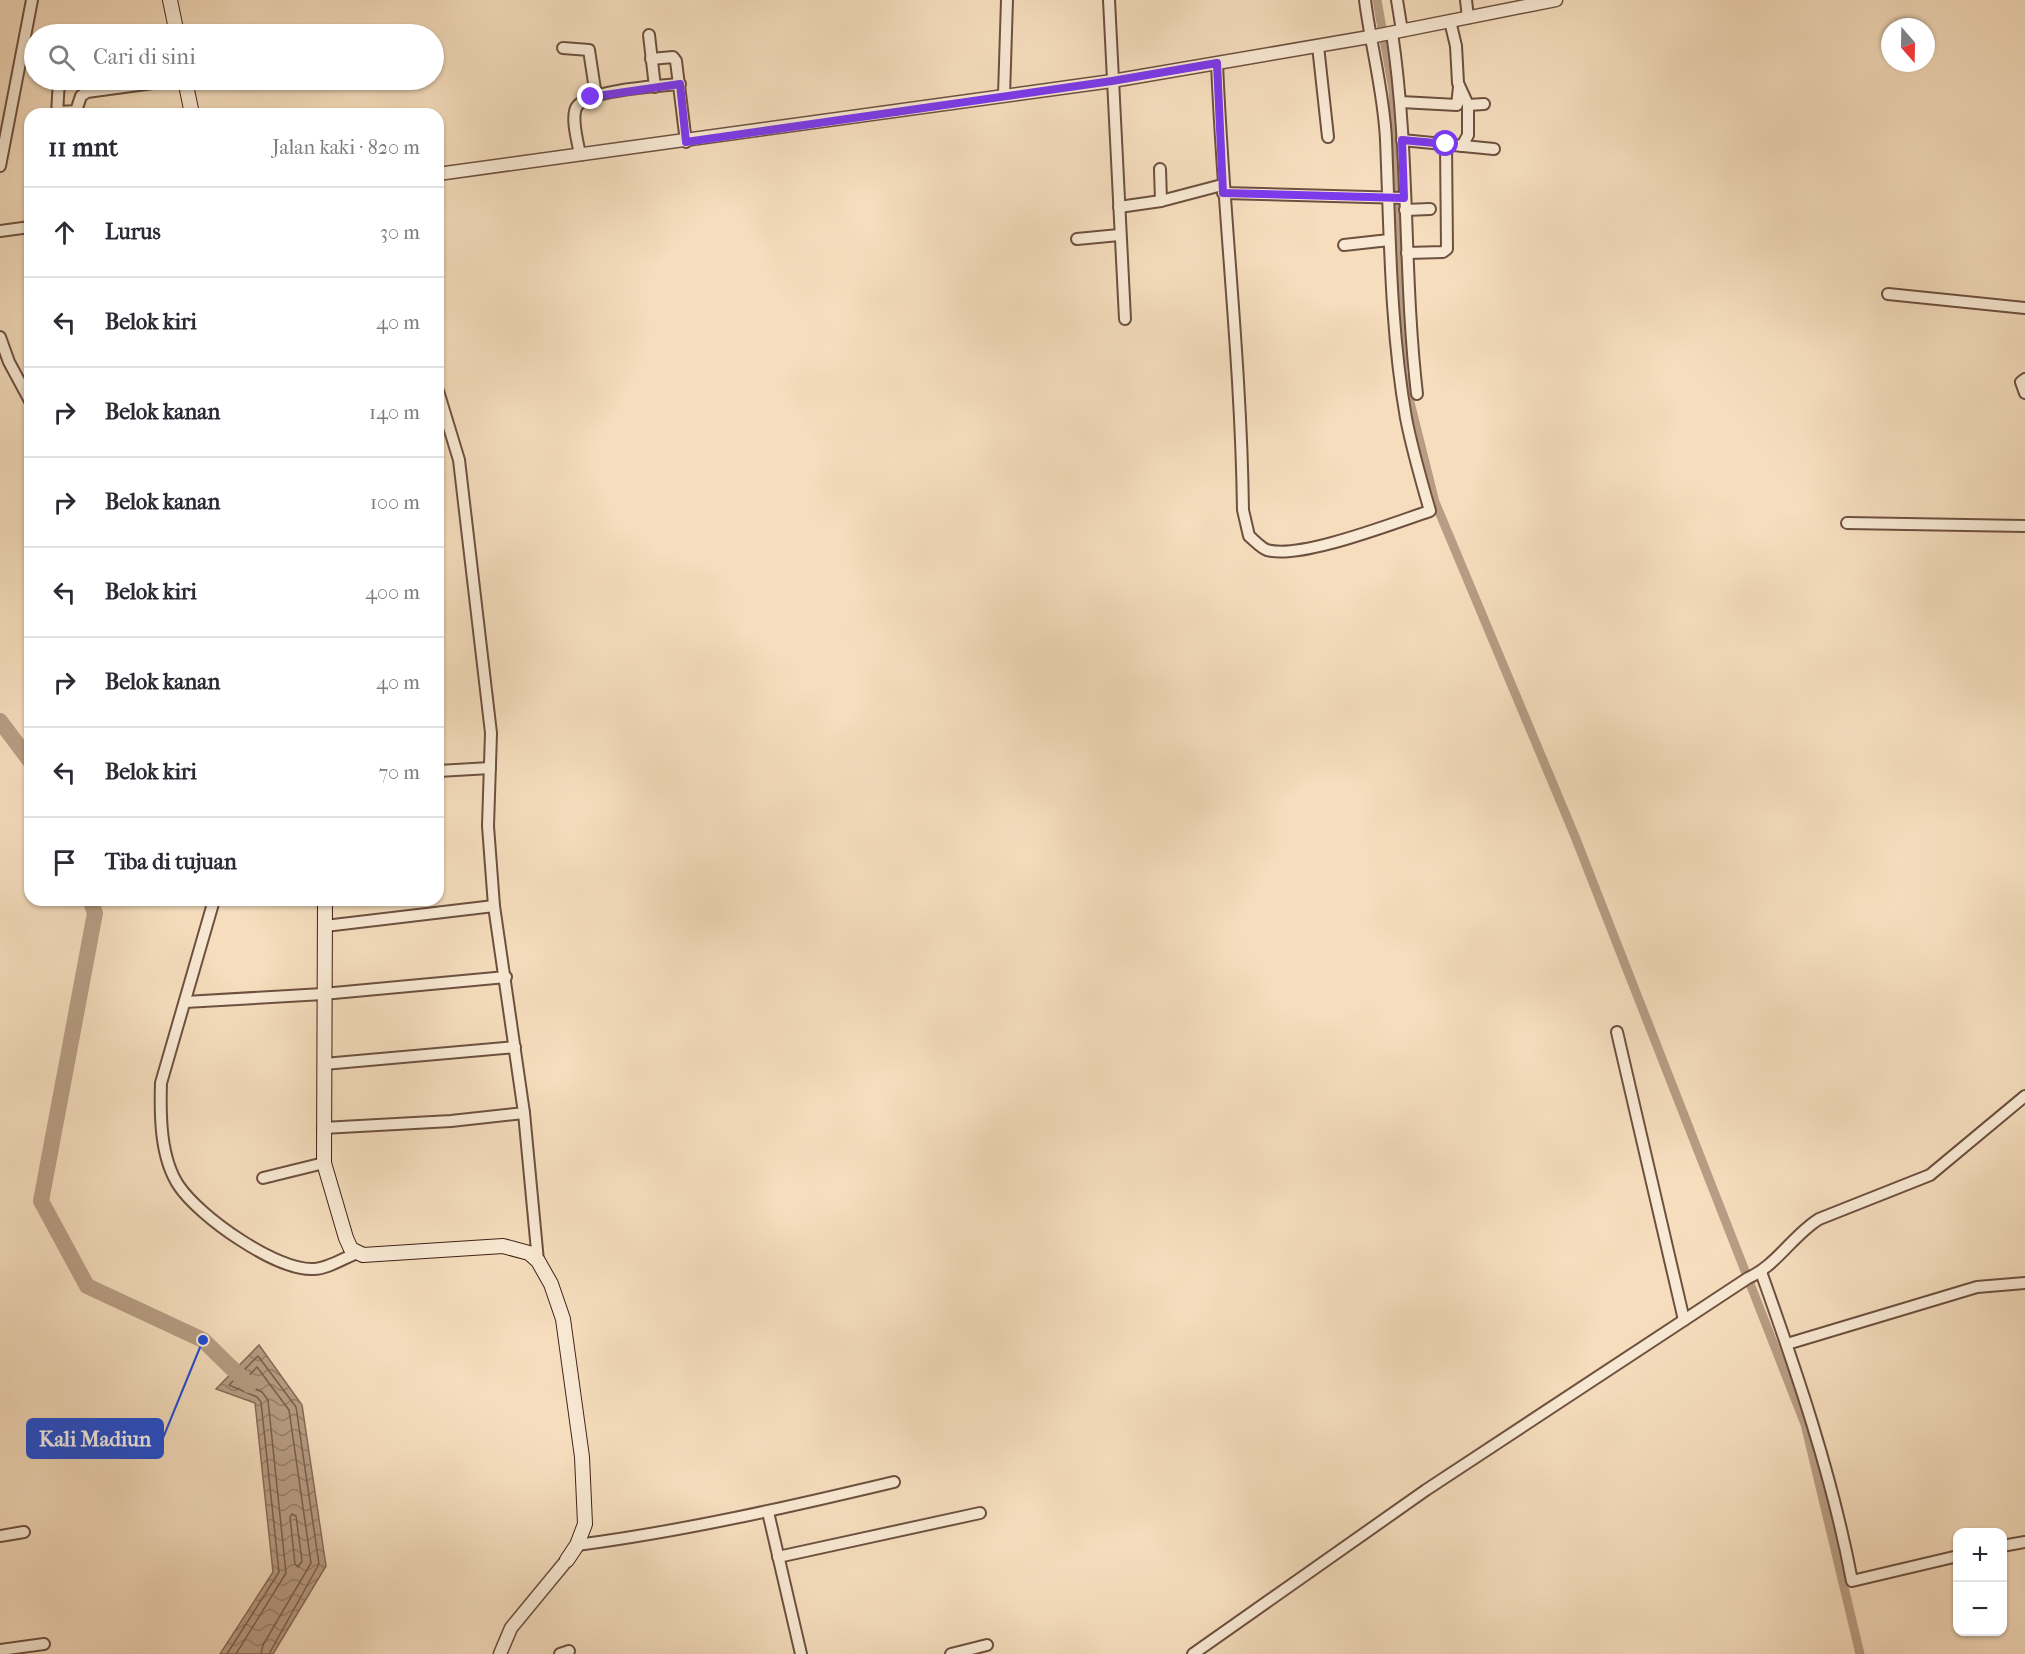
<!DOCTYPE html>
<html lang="id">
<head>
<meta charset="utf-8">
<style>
	body { margin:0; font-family:"IM FELL French Canon",serif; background:#f7f7f7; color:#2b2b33 }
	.controls { position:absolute; right:18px; bottom:18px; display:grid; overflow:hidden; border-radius:12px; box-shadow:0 2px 4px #0004 }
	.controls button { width:54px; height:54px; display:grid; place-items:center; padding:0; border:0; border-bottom:2px solid #e1e1e2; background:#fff; color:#2b2b33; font:30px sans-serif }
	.compass { position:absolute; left:1881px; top:18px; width:54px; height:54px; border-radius:50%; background:#fff; box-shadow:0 2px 4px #0004; rotate:160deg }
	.stop { position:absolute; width:18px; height:18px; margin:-14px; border:4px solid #7c3aed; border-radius:50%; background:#fff }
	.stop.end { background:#7c3aed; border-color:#fff; box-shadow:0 2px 6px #0008 }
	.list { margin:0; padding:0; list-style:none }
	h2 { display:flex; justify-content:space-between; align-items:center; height:78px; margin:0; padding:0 24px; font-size:26px }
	h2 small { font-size:20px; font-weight:400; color:#7c7c81 }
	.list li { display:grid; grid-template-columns:39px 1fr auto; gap:18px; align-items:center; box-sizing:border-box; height:90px; padding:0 24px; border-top:2px solid #e1e1e2 }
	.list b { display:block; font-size:22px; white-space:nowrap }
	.list em { font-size:20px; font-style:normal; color:#7c7c81 }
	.icon { flex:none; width:33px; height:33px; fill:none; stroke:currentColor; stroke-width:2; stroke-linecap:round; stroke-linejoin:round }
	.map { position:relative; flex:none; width:2025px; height:1654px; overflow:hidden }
	.search { position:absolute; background:#fff; box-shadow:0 2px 4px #0004; left:24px; top:24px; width:420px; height:66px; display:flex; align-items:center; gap:15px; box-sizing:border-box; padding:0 21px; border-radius:33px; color:#7c7c81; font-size:22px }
	.panel { position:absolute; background:#fff; box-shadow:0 2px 4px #0004; left:24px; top:108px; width:420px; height:798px; border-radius:18px }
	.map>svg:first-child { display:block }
	.water { fill:url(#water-waves); stroke:#886b58; stroke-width:1.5 }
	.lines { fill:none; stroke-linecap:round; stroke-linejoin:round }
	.shore { stroke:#7c5f4c; stroke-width:1.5 }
	.canal { stroke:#b89d84; stroke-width:9 }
	.river { stroke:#b89d84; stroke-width:16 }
	.minor-casing { stroke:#6e503f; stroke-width:14 }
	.tertiary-casing { stroke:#6e503f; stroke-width:15 }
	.secondary-casing { stroke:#412115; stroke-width:16 }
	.minor { stroke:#f8e9d4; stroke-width:10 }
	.tertiary { stroke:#f8e9d4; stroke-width:12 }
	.secondary { stroke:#f8e9d4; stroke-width:14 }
	.route { stroke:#7c3aed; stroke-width:8 }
	.leader { fill:none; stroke:#1d4ed8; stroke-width:2 }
	.callout-dot { fill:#1d4ed8; stroke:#f8e9d4; stroke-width:2 }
	.callout { fill:#1d4ed8; stroke:#1d4ed8; stroke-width:2 }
	.callout-label { font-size:21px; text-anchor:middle; font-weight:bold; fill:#fff }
</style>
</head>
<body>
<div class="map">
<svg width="2025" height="1654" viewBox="0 0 2025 1654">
	<defs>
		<pattern id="water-waves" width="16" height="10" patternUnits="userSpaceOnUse" patternTransform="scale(1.5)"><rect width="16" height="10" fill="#b89d84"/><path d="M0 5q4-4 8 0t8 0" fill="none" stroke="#97806b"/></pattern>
	</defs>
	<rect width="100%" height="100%" fill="#f5ddbd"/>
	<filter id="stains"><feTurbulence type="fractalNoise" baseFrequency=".00333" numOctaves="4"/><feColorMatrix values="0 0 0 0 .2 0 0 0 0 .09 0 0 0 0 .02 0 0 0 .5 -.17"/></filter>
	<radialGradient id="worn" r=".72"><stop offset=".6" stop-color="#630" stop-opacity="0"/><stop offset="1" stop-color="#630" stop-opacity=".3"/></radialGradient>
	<path class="water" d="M 259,1345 L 302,1405 L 326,1566 L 273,1654 L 220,1654 L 273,1572 L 255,1403 L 216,1389 Z"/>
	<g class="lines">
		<g class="shore">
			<path d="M 292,1514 L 296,1516 L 302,1561 L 298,1567 L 295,1564 L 290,1517 Z"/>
			<path d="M 227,1654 L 279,1572 L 261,1402 L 257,1397 L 229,1385 L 258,1356 L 296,1407 L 319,1564 L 269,1654"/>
			<path d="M 236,1654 L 286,1573 L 268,1400 L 262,1392 L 243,1382 L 257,1367 L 289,1410 L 311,1563 L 263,1645 L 261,1654"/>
		</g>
		<path class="canal" d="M 1377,0 L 1393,90 L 1403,374 L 1435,502 L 1574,834 L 1805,1424 L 1860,1654"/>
		<g class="river">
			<path d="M 0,721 L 30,761"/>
			<path d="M 90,900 L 95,913 L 41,1201 L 87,1286 L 203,1340 L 249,1385"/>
		</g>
		<g class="minor-casing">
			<g id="minor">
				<path d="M 1109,0 L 1125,319"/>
				<path d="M 1397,0 L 1402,31"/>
				<path d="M 1466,0 L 1468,18"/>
				<path d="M 1450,21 L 1456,46 L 1458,83 L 1468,105 L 1468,135 L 1462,146"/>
				<path d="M 1392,33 C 1410,152 1403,274 1417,394"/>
				<path d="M 649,35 L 655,87"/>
				<path d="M 1318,46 L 1328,137"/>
				<path d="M 563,48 L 589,50 L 596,96"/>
				<path d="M 651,59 L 673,57 L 676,61 L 686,142"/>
				<path d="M 1217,63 C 1223,212 1241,360 1243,510 L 1249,536 C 1254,540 1261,548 1267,550 C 1300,560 1396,522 1430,511 C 1421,480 1412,449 1406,418 C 1390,327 1390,233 1386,140 C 1384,93 1371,47 1365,0"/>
				<path d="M 1004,95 L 1007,0"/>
				<path d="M 1401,102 L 1457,105 L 1459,87"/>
				<path d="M 1468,105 L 1484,104"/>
				<path d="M 57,112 L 76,111 L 81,96 L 87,92 L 175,80"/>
				<path d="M 57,114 L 59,80"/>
				<path d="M 1402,140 L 1494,149"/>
				<path d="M 580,155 C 578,142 571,120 576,108 C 584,90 660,86 680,84"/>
				<path d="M 0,166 L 32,0"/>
				<path d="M 1160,169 L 1161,201"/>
				<path d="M 1223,193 L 1404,198"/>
				<path d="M 1119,207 L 1161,201 L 1222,185"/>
				<path d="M 1405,210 L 1430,209"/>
				<path d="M 0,231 L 30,227"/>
				<path d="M 1077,239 L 1119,235"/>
				<path d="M 1344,245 L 1389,240"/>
				<path d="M 1407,253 L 1443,252 L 1447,249 L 1446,144"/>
				<path d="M 1888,294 L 2025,308"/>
				<path d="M 0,337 L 9,362 L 30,401"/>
				<path d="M 2025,379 L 2021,382 L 2025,393"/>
				<path d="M 1847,523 L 2025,526"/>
				<path d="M 438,771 L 490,768"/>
				<path d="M 214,900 L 161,1083 C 160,1115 160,1158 179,1186 C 199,1216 276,1271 314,1269 C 327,1269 344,1258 357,1253"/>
				<path d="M 325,926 L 494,906"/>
				<path d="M 185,1002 L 323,994 L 506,977"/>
				<path d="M 1617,1032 L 1684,1320"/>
				<path d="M 324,1064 L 515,1047"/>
				<path d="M 524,1113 L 538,1261"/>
				<path d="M 323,1128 L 451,1121 L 524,1113 L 494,906 L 488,826 L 491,733 L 459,460 L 438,391"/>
				<path d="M 263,1178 L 324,1163"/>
				<path d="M 1761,1272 C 1797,1373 1832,1475 1852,1581 L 1958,1556"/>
				<path d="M 1787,1344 L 1977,1287 L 2025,1283"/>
				<path d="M 768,1512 L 801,1654"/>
				<path d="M 0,1536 L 24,1532"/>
				<path d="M 577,1545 C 684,1531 789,1507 894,1482"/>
				<path d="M 2002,1546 L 2025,1542"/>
				<path d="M 778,1557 L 980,1513"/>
				<path d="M 0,1650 L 44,1644"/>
				<path d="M 560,1654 L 569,1651"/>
				<path d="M 951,1654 L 987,1645"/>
				<path d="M 1193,1654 L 1426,1490 L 1748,1278 C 1776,1266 1793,1235 1819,1219 L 1930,1175 L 2025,1096"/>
			</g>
		</g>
		<g class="tertiary-casing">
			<g id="tertiary">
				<path d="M 438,174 L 1112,81 L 1375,36 L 1556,0"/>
				<path d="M 500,1654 L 511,1628 L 567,1560"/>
			</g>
		</g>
		<g class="secondary-casing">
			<g id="secondary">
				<path d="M 170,0 L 177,34"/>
				<path d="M 185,80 L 192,114"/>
				<path d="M 325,900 L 324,1163 L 346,1238 L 351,1249 L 363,1255 L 503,1246 L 529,1253 L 538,1261 L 551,1284 L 563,1319 L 582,1457 L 585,1524 L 577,1545 L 567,1560"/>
			</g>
		</g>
		<use href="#minor" class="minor"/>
		<use href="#tertiary" class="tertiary"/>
		<use href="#secondary" class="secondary"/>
	</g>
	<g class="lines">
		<path class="route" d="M 591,97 L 680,84 L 686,142 L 1112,81 L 1217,63 L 1223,193 L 1404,198 L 1402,140 L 1446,144"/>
	</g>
	<path class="leader" d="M203 1340L163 1438"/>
	<circle class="callout-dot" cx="203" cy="1340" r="6"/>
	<rect class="callout" x="27" y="1419" width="136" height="39" rx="6"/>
	<g class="callout-label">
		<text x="95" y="1446">Kali Madiun</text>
	</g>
	<rect width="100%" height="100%" filter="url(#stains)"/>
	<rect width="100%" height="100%" fill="url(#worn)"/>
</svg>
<div class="controls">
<button>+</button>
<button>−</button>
</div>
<svg class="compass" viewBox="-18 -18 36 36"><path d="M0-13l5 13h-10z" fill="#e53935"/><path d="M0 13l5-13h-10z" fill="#7c7c81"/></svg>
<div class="stop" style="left:1446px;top:144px"></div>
<div class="stop end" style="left:591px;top:97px"></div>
<div class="search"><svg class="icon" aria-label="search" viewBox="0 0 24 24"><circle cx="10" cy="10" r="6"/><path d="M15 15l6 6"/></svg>Cari di sini</div>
<section class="panel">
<h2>11 mnt<small>Jalan kaki · 820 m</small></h2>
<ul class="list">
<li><svg class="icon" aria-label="ahead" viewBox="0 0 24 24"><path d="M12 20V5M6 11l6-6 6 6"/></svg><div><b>Lurus</b></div><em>30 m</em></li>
<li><svg class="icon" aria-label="left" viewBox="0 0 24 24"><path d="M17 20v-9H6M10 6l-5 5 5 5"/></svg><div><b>Belok kiri</b></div><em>40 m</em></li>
<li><svg class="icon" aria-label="right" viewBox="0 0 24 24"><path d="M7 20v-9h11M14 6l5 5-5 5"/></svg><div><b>Belok kanan</b></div><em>140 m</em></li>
<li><svg class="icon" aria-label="right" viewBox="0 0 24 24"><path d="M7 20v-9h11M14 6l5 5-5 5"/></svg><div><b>Belok kanan</b></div><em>100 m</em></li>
<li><svg class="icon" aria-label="left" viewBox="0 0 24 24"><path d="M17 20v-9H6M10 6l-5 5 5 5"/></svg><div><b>Belok kiri</b></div><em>400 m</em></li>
<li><svg class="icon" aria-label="right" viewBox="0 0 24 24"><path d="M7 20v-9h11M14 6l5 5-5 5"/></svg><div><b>Belok kanan</b></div><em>40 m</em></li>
<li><svg class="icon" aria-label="left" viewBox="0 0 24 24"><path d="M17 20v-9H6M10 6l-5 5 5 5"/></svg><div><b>Belok kiri</b></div><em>70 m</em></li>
<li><svg class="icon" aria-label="arrive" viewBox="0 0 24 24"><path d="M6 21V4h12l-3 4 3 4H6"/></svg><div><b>Tiba di tujuan</b></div></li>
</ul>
</section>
</div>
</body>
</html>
